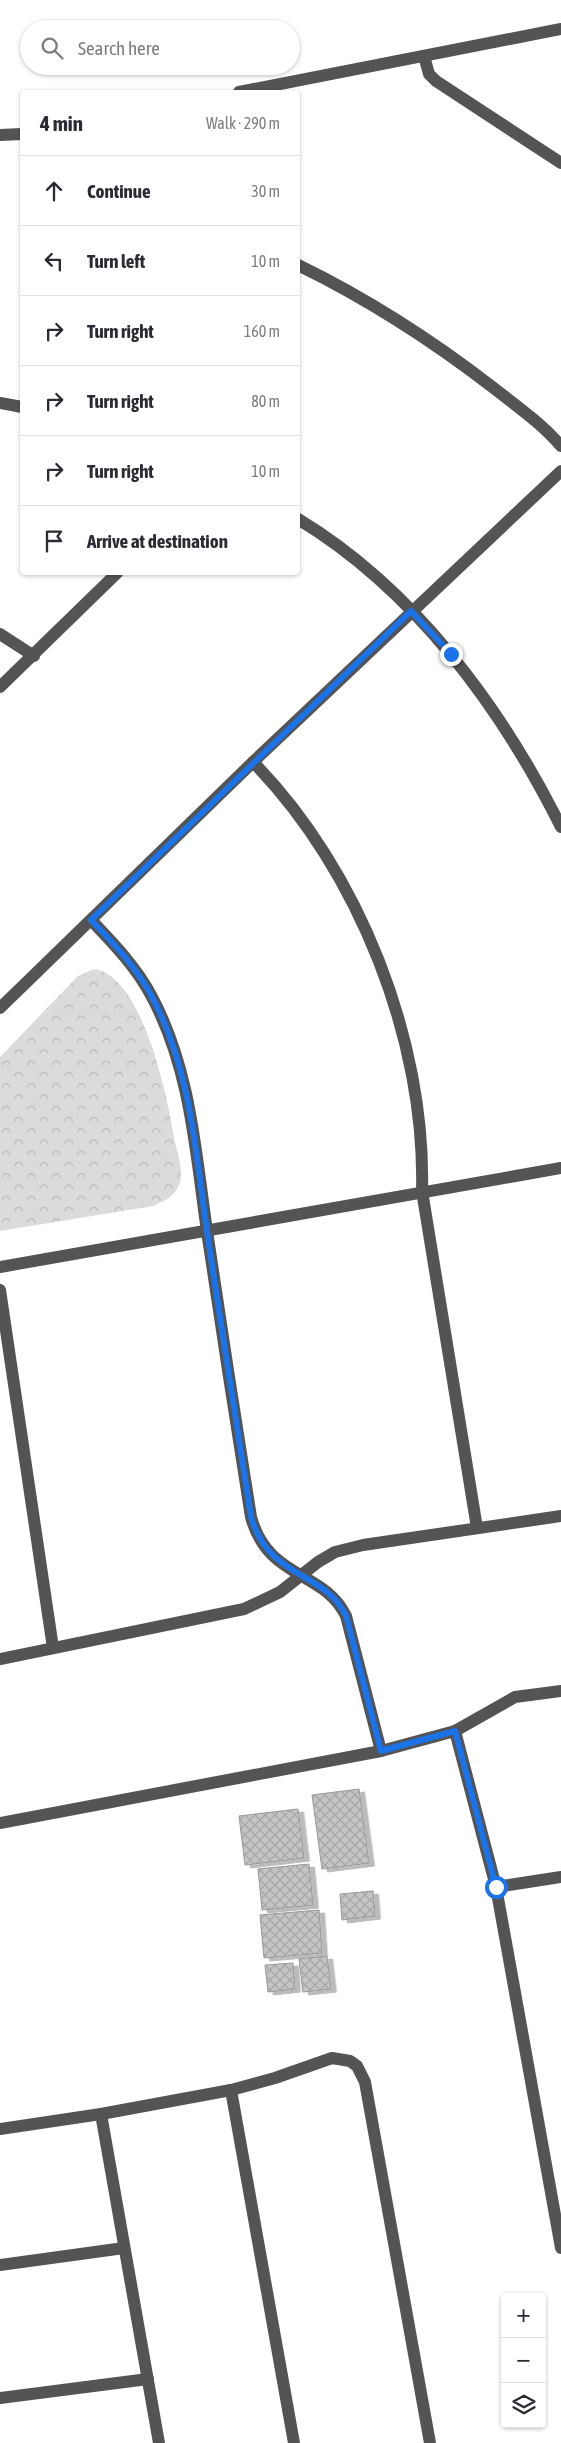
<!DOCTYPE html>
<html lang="en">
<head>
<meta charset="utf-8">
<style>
	body { margin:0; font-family:"Asap Condensed",sans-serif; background:#f2f2f3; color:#2b2b33 }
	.controls { position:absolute; right:15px; bottom:15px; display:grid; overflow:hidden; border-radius:5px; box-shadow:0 1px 4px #0004 }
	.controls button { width:45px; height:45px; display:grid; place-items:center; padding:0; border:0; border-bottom:1px solid #e1e1e2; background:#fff; color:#2b2b33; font:25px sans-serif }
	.stop { position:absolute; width:15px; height:15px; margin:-11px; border:4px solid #1a73e8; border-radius:50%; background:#fff }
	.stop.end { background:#1a73e8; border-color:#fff; box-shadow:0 1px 5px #0008 }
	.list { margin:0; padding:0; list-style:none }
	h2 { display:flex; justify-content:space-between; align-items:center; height:65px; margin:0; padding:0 20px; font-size:21px }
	h2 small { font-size:16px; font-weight:400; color:#7c7c81 }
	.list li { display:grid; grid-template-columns:32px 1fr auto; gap:15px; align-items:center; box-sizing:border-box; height:70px; padding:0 20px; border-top:1px solid #e1e1e2 }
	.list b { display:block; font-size:19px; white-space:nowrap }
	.list em { font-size:16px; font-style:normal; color:#7c7c81 }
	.icon { flex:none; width:28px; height:28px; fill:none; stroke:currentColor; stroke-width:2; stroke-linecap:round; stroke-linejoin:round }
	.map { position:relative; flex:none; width:561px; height:2443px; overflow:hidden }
	.search { position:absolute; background:#fff; box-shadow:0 1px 4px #0004; left:20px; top:20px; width:280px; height:55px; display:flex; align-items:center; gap:12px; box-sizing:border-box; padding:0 18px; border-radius:28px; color:#7c7c81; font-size:19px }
	.panel { position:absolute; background:#fff; box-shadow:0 1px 4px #0004; left:20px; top:90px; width:280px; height:485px; border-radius:5px }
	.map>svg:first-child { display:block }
	.park { fill:url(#park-crowns) }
	.building { fill:url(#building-cross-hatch); stroke:#989898; filter:url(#shadow) }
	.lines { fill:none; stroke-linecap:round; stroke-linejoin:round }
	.minor { stroke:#545454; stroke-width:12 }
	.route { stroke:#1a73e8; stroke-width:6 }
</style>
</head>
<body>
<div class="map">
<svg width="561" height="2443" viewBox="0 0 561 2443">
	<defs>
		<pattern id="park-crowns" width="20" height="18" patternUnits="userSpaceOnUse" patternTransform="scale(1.25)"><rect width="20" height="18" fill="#dbdbdb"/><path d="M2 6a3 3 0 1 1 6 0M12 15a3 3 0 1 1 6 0" fill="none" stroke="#bababa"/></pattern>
		<pattern id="building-cross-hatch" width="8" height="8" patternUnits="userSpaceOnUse" patternTransform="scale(1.25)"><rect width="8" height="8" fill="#c4c4c4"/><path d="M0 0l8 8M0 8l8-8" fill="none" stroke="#a7a7a7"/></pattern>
		<filter id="shadow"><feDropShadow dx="5.5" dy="3" stdDeviation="0" flood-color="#0004"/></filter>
	</defs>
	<rect width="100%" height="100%" fill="#fff"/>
	<path class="park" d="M 94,969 C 143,976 167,1096 174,1137 C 176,1150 184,1170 180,1182 C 175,1197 166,1200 153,1206 L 0,1231 L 0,1057 L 78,976 Z"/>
	<g class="building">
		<path d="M 359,1789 L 369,1863 L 322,1869 L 312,1795 Z"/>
		<path d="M 298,1809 L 304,1858 L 245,1865 L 239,1816 Z"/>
		<path d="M 309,1864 L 313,1905 L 262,1910 L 258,1869 Z"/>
		<path d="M 373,1891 L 375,1916 L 342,1920 L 340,1894 Z"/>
		<path d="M 319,1910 L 322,1953 L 264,1958 L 260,1915 Z"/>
		<path d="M 327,1956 L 331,1989 L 303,1992 L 299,1959 Z"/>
		<path d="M 293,1963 L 295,1989 L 268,1992 L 265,1965 Z"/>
	</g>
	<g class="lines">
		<g class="minor">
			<path d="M 424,56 L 429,74 L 436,81 L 561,163"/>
			<path d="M 239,92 L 561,29"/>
			<path d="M 0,135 L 22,134"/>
			<path d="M 298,265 C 368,299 433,341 495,389 C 518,407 542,424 561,446"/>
			<path d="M 0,403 L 22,407"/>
			<path d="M 298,519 C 414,589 501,707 561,827"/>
			<path d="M 0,634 L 34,656"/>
			<path d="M 0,687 L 118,572"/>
			<path d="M 253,762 C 359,870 426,1041 422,1191 L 477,1528"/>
			<path d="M 91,920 C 114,944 137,968 152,997 C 194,1076 196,1165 210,1251 C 223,1340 237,1428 251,1517 C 268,1580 324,1570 346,1616 L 381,1751"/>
			<path d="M 0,1008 L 253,762 L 561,471"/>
			<path d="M 0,1267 L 561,1168"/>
			<path d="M 0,1290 L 53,1648"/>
			<path d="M 0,1659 L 244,1609 L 280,1592 L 318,1562 L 335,1552 L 363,1545 L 561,1516"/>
			<path d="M 455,1731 L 515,1697 L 561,1691"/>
			<path d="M 0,1823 L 381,1751 L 455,1731 L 496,1887 L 561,2248"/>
			<path d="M 496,1887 L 561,1877"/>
			<path d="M 231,2090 L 294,2443"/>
			<path d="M 101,2114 L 159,2443"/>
			<path d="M 0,2129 L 101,2114 L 231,2090 L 275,2078 L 332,2058 L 350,2061 L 357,2066 L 365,2082 L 430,2443"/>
			<path d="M 0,2265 L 124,2248"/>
			<path d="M 0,2398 L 148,2379"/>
		</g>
	</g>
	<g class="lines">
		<path class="route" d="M 451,654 L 411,611 L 91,920 C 114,944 137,968 152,997 C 194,1076 196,1165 210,1251 C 223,1340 237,1429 251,1517 C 269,1580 324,1570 346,1616 L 381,1751 L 455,1731 L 496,1887"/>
	</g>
</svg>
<div class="controls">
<button>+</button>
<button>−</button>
<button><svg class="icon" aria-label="layers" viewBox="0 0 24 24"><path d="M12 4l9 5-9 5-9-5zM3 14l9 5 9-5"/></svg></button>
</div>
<div class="stop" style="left:496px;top:1887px"></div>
<div class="stop end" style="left:451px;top:654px"></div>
<div class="search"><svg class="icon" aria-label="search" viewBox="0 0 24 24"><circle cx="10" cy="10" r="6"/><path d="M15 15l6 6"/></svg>Search here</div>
<section class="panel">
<h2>4 min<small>Walk · 290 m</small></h2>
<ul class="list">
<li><svg class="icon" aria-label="ahead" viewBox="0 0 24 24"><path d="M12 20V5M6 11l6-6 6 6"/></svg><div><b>Continue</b></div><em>30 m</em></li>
<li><svg class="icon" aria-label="left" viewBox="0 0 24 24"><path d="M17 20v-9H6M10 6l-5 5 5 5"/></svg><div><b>Turn left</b></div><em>10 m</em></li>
<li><svg class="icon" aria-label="right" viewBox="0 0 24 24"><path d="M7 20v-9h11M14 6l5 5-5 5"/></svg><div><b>Turn right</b></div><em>160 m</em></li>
<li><svg class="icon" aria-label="right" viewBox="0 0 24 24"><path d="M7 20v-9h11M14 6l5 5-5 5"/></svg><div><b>Turn right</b></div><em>80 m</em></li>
<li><svg class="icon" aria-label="right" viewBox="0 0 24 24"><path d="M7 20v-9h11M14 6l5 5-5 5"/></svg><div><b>Turn right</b></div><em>10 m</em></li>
<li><svg class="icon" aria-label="arrive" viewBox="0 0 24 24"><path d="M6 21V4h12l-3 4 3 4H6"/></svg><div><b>Arrive at destination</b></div></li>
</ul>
</section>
</div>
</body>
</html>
